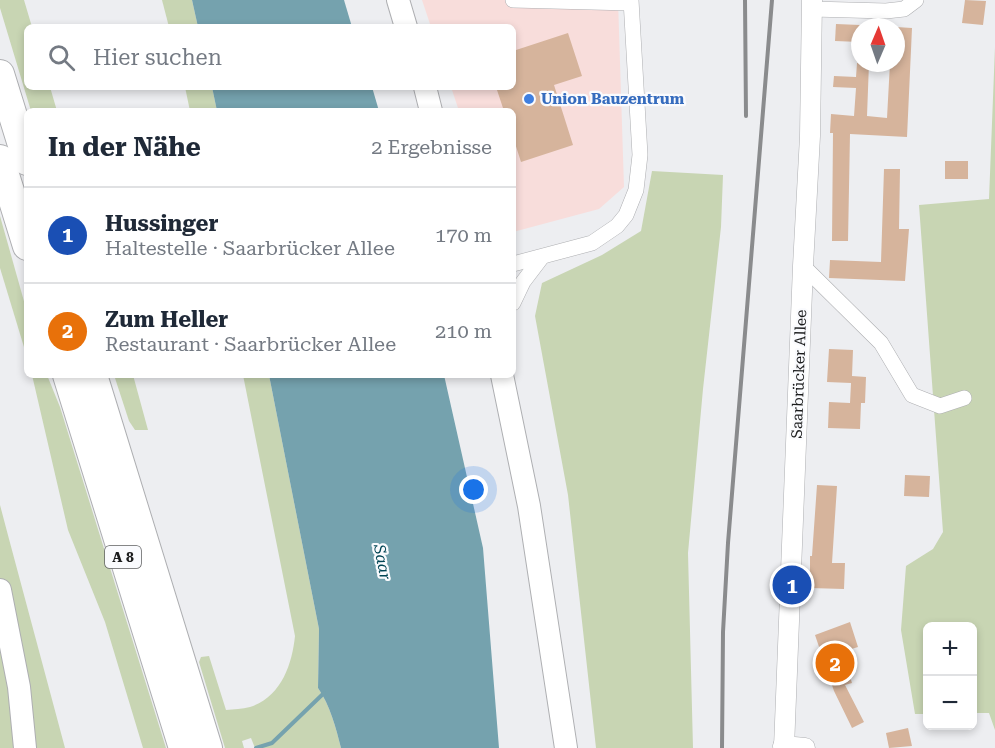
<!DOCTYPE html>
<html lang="de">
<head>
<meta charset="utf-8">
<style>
	body { margin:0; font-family:"Roboto Serif",serif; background:#f6f6f7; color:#1f2937 }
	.controls { position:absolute; right:18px; bottom:18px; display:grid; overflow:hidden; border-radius:9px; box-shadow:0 3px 9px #0003 }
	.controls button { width:54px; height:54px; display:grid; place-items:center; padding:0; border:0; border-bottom:2px solid #e0e1e3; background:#fff; color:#1f2937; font:30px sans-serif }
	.compass { position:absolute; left:851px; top:18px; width:54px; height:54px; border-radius:50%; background:#fff; box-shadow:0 3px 9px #0003; rotate:2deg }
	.you { position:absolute; left:474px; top:490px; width:21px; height:21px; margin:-15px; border:4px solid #fff; border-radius:50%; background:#1a73e8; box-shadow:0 0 0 9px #1a73e833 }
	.badge { display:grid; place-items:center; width:39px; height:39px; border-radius:50%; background:#0f766e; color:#fff; font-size:20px; font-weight:700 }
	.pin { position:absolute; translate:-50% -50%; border:3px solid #fff; box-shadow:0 2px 6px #0006 }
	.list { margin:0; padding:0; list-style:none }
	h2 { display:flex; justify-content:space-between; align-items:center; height:78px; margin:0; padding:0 24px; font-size:26px }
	h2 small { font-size:20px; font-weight:400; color:#747a83 }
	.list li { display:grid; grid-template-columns:39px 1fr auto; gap:18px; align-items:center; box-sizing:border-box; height:96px; padding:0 24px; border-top:2px solid #e0e1e3 }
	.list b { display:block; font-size:22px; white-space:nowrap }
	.list p { margin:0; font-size:20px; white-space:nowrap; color:#747a83 }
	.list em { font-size:20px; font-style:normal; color:#747a83 }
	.icon { flex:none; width:33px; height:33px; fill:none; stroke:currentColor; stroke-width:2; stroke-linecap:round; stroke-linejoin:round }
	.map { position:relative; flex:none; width:995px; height:748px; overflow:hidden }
	.search { position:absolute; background:#fff; box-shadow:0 3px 9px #0003; left:24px; top:24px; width:492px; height:66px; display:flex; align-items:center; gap:15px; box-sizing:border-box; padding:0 21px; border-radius:9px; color:#747a83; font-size:22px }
	.panel { position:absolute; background:#fff; box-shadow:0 3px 9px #0003; left:24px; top:108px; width:492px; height:270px; border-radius:9px }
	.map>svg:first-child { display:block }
	.industrial { fill:#f8dddb }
	.green { fill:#c8d5b3 }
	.water { fill:#75a2ae }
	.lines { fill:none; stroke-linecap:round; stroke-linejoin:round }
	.stream { stroke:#75a2ae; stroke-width:4 }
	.building { fill:#d6b49c }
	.minor-casing { stroke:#aeafb2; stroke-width:16 }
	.tertiary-casing { stroke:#aeafb2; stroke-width:21 }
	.secondary-casing { stroke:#aeafb2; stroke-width:24 }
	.motorway-casing { stroke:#aeafb2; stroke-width:30 }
	.minor { stroke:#fff; stroke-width:15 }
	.tertiary { stroke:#fff; stroke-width:20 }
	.secondary { stroke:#fff; stroke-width:22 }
	.motorway { stroke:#fff; stroke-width:28 }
	.rail { stroke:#8a8b8d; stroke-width:4 }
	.shop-dot { fill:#3f7fe0; stroke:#fafbfe; stroke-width:2 }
	.labels { text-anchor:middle; stroke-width:4.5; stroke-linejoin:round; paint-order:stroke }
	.shield { fill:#fafbfe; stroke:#5e5f60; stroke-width:1.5 }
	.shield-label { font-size:14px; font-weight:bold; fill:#1b1c1d }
	.shop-label { font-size:15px; font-weight:bold; fill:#366cbe; stroke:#fafbfe; text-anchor:start }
	.street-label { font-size:15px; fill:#1b1c1d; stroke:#fafbfe }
	.water-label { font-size:16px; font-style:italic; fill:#004554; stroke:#fafbfe }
</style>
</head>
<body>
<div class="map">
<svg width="995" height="748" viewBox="0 0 995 748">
	<rect width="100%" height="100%" fill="#edeef1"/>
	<path class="industrial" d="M 422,0 L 618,0 L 624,187 L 599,209 L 513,232 L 513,111 L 459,111 L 451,87 L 513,87 L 513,27 L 431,27 Z"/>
	<g class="green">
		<path d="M 0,0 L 24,0 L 32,27 L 27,27 L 27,87 L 50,87 L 57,111 L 31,111 L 0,8 Z"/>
		<path d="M 162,0 L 192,0 L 198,27 L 169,27 Z"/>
		<path d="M 995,47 L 995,730 L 989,713 L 973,713 L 972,626 L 928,626 L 927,714 L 915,714 L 901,630 L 906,566 L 933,549 L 943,532 L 919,205 L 989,199 Z"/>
		<path d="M 185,87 L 212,87 L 217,111 L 190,111 Z"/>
		<path d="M 652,171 L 723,175 L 721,227 L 703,389 L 688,553 L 693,748 L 596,748 L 568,495 L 535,316 L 542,283 L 602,255 L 641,231 Z"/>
		<path d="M 0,216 L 27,312 L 27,357 L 0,268 Z"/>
		<path d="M 32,375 L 47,375 L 60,407 L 166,748 L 143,748 L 105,622 L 68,530 Z"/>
		<path d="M 114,375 L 133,375 L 148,430 L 135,430 L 129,421 Z"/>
		<path d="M 243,375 L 269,375 L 319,629 L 318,688 C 330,705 336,728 341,748 L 255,748 L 251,738 L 242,741 L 244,748 L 225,748 L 199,662 L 201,657 L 209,656 L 226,710 C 234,709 242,709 250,707 C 281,697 292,665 295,636 Z"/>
		<path d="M 0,505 L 9,539 L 65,748 L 0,748 Z"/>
	</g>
	<g class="water">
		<path d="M 192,0 L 344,0 L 352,27 L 198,27 Z"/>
		<path d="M 212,87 L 372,87 L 379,111 L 217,111 Z"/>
		<path d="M 269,375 L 444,375 L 483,548 L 499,748 L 341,748 C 336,728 330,705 318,688 L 319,629 Z"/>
	</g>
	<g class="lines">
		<path class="stream" d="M 256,748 L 272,743 L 324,693"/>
	</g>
	<g class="building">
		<path d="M 965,0 L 986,1 L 983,25 L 962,23 Z"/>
		<path d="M 836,24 L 860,25 L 860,42 L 835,41 Z"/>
		<path d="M 896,27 L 912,28 L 907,137 L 850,134 L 848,241 L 832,241 L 833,133 L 830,133 L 831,114 L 854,116 L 856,88 L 833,87 L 834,76 L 856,77 L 857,63 L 869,63 L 867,116 L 887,118 L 890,63 L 896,63 Z"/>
		<path d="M 568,33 L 582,76 L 554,85 L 573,145 L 521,162 L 513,137 L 513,111 L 504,111 L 496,87 L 513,87 L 513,51 Z"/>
		<rect x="945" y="161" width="23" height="18"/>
		<path d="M 884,169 L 900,169 L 899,229 L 909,229 L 905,281 L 829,278 L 830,260 L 881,262 Z"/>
		<path d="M 829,349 L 853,350 L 852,376 L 866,377 L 865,403 L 861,403 L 860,429 L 828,428 L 829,402 L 850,403 L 851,383 L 827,382 Z"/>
		<path d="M 905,475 L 930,476 L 929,497 L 904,496 Z"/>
		<path d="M 817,485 L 837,486 L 832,563 L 845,563 L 844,589 L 810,588 L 810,556 L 812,556 Z"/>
		<path d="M 850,622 L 858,647 L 842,652 L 852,683 L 845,685 L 864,722 L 852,728 L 834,691 L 815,635 Z"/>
		<path d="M 908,728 L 912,746 L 889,748 L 886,733 Z"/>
	</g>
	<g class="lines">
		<g class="minor-casing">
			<g id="minor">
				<path d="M 513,0 L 630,3"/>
				<path d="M 812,9 L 886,11 L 904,9 L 916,0"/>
				<path d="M 513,264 L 592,243 L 617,226 L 626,215 L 636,190 L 640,155 L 631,0"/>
				<path d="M 803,266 L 881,343 L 912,395 L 940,406 L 964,398"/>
				<path d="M 513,303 L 523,282 L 542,257"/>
			</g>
		</g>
		<g class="tertiary-casing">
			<g id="tertiary">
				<path d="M 783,746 L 805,748"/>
				<path d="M 784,748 L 803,266 L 810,136 L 812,0"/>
			</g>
		</g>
		<g class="secondary-casing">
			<g id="secondary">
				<path d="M 398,0 L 406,27"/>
				<path d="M 425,87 L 431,111"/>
				<path d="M 502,375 L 529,506 L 566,748"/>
				<path d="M 0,590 L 19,687 L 25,748"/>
			</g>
		</g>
		<g class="motorway-casing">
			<g id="motorway">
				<path d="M 0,74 L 27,161"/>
				<path d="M 0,159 L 27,246"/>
				<path d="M 67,375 L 183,748"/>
				<path d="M 93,375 L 208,748"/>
			</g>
		</g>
		<use href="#minor" class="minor"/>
		<use href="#tertiary" class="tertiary"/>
		<use href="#secondary" class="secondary"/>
		<use href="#motorway" class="motorway"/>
		<g class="rail">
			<path d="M 745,0 L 746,116"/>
			<path d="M 722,748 L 723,632 L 728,543 L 772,0"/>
		</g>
	</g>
	<circle class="shop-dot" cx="529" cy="99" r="6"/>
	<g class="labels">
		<rect class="shield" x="105" y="546" width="36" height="22" rx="4.5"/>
		<g class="shield-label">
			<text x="123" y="562">A 8</text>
		</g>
		<g class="shop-label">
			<text x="541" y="104">Union Bauzentrum</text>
		</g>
		<g class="street-label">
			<text transform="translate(799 374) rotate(-88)" y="5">Saarbrücker Allee</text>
		</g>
		<g class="water-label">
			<text transform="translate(383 562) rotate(79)" y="6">Saar</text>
		</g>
	</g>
</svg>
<div class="controls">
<button>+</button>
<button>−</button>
</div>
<svg class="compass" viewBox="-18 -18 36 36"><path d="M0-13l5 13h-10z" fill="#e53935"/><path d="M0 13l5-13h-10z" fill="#747a83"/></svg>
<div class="you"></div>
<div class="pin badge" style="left:792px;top:585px;background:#1a4fb4">1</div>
<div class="pin badge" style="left:835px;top:663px;background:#e8710a">2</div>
<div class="search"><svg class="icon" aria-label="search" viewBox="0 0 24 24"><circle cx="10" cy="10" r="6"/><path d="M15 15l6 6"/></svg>Hier suchen</div>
<section class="panel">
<h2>In der Nähe<small>2 Ergebnisse</small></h2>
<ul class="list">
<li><span class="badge" style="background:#1a4fb4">1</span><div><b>Hussinger</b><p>Haltestelle · Saarbrücker Allee</p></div><em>170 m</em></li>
<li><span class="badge" style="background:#e8710a">2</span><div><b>Zum Heller</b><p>Restaurant · Saarbrücker Allee</p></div><em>210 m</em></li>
</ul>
</section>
</div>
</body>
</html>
